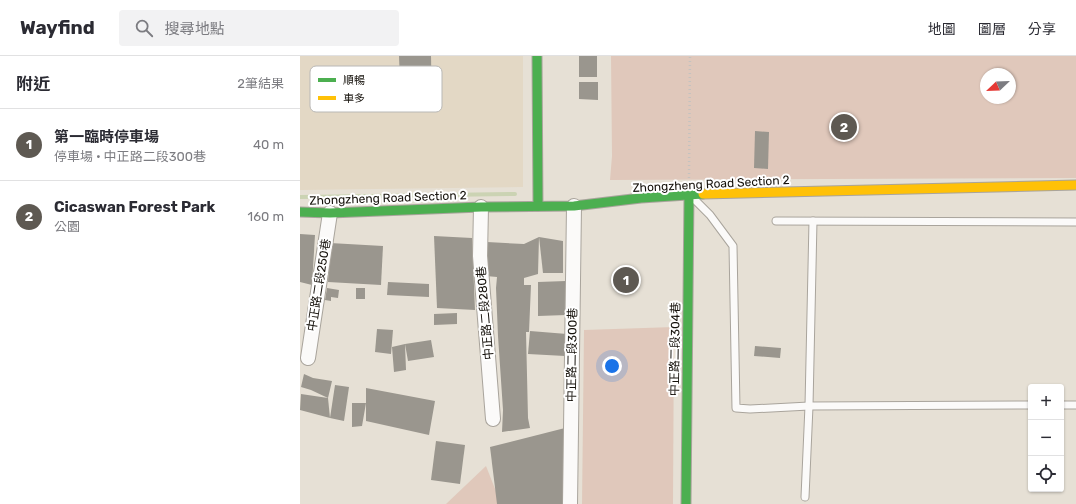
<!DOCTYPE html>
<html lang="zh-TW">
<head>
<meta charset="utf-8">
<style>
	body { margin:0; font-family:Rubik,"Noto Sans TC",sans-serif; background:#f2f2f3; color:#2b2b33 }
	.controls { position:absolute; right:12px; bottom:12px; display:grid; overflow:hidden; border-radius:4px; box-shadow:0 1px 3px #0004 }
	.controls button { width:36px; height:36px; display:grid; place-items:center; padding:0; border:0; border-bottom:1px solid #e1e1e2; background:#fff; color:#2b2b33; font:20px sans-serif }
	.compass { position:absolute; left:680px; top:12px; width:36px; height:36px; border-radius:50%; background:#fff; box-shadow:0 1px 3px #0004; rotate:247deg }
	.you { position:absolute; left:312px; top:310px; width:14px; height:14px; margin:-10px; border:3px solid #fff; border-radius:50%; background:#1a73e8; box-shadow:0 0 0 6px #1a73e833 }
	.badge { display:grid; place-items:center; width:26px; height:26px; border-radius:50%; background:#5e5952; color:#fff; font-size:13px; font-weight:700 }
	.pin { position:absolute; translate:-50% -50%; border:2px solid #fff; box-shadow:0 1px 4px #0006 }
	.list { margin:0; padding:0; list-style:none }
	h2 { display:flex; justify-content:space-between; align-items:center; height:52px; margin:0; padding:0 16px; font-size:17px }
	h2 small { font-size:13px; font-weight:400; color:#7c7c81 }
	.list li { display:grid; grid-template-columns:26px 1fr auto; gap:12px; align-items:center; box-sizing:border-box; height:72px; padding:0 16px; border-top:1px solid #e1e1e2 }
	.list b { display:block; font-size:15px; white-space:nowrap }
	.list p { margin:0; font-size:13px; white-space:nowrap; color:#7c7c81 }
	.list em { font-size:13px; font-style:normal; color:#7c7c81 }
	.icon { flex:none; width:22px; height:22px; fill:none; stroke:currentColor; stroke-width:2; stroke-linecap:round; stroke-linejoin:round }
	.map { position:relative; flex:none; width:776px; height:448px; overflow:hidden }
	header { display:flex; align-items:center; gap:24px; box-sizing:border-box; height:56px; padding:0 20px; background:#fff; border-bottom:1px solid #e1e1e2 }
	header strong { font-size:19px }
	nav { display:flex; gap:22px; margin-inline-start:auto; font-size:14px }
	.search { width:280px; height:36px; background:#f2f2f3; display:flex; align-items:center; gap:10px; box-sizing:border-box; padding:0 14px; border-radius:4px; color:#7c7c81; font-size:15px }
	main { display:flex }
	aside { flex:1; background:#fff }
	.map>svg:first-child { display:block }
	.built { fill:#e3d8c5 }
	.green { fill:#e0c8bb; fill-rule:evenodd }
	.lines { fill:none; stroke-linecap:round; stroke-linejoin:round }
	.stream { stroke:#cbd3b3; stroke-width:4 }
	.building { fill:#9a968e }
	.lane-casing { stroke:#a9a49c; stroke-width:9 }
	.street-casing { stroke:#a9a49c; stroke-width:16 }
	.fast-casing { stroke:#a9a49c; stroke-width:11 }
	.slow-casing { stroke:#a9a49c; stroke-width:11 }
	.path { stroke:#c4c2bf; stroke-width:2.5; stroke-dasharray:1 3; stroke-linecap:butt }
	.lane { stroke:#fbfaf9; stroke-width:7 }
	.street { stroke:#fbfaf9; stroke-width:14 }
	.fast { stroke:#4caf50; stroke-width:9 }
	.slow { stroke:#ffc107; stroke-width:9 }
	.labels { text-anchor:middle; stroke-width:4; stroke-linejoin:round; paint-order:stroke }
	.street-label { font-size:12px; fill:#15110b; stroke:#fff }
	.key { fill:#fff; stroke:#b9b8b6; stroke-width:1 }
	.key-label { font-size:11px; fill:#15110b }
</style>
</head>
<body>
<header>
<strong>Wayfind</strong>
<div class="search"><svg class="icon" aria-label="search" viewBox="0 0 24 24"><circle cx="10" cy="10" r="6"/><path d="M15 15l6 6"/></svg>搜尋地點</div>
<nav><a>地圖</a><a>圖層</a><a>分享</a></nav>
</header>
<main>
<aside>
<h2>附近<small>2筆結果</small></h2>
<ul class="list">
<li><span class="badge">1</span><div><b>第一臨時停車場</b><p>停車場 · 中正路二段300巷</p></div><em>40 m</em></li>
<li><span class="badge">2</span><div><b>Cicaswan Forest Park</b><p>公園</p></div><em>160 m</em></li>
</ul>
</aside>
<div class="map">
<svg width="776" height="448" viewBox="0 0 776 448">
	<rect width="100%" height="100%" fill="#e6e0d5"/>
	<path class="built" d="M 0,0 L 223,0 L 223,131 L 0,134 Z"/>
	<g class="green">
		<path d="M 311,0 L 776,0 L 776,122 L 310,124 L 312,100 ZM 686,18 L 710,18 L 710,42 L 686,42 Z"/>
		<path d="M 374,271 L 373,448 L 282,448 L 284,274 Z"/>
		<path d="M 186,410 L 201,448 L 146,448 Z"/>
	</g>
	<g class="lines">
		<path class="stream" d="M 0,141 L 215,138"/>
	</g>
	<g class="building">
		<path d="M 99,0 L 131,0 L 132,52 L 101,52 Z"/>
		<rect x="279" y="0" width="18" height="21"/>
		<path d="M 279,26 L 298,26 L 298,44 L 279,43 Z"/>
		<path d="M 455,75 L 469,76 L 468,113 L 454,112 Z"/>
		<path d="M 0,178 L 15,179 L 12,229 L 0,226 Z"/>
		<path d="M 134,180 L 172,182 L 175,254 L 137,252 Z"/>
		<path d="M 239,181 L 263,185 L 263,217 L 243,217 Z"/>
		<path d="M 239,181 L 238,218 L 224,222 L 224,229 L 231,229 L 229,276 L 226,276 L 228,362 L 230,372 L 202,376 L 203,354 L 198,280 L 196,232 L 197,221 L 186,220 L 187,186 L 224,188 Z"/>
		<path d="M 30,187 L 83,190 L 81,229 L 28,226 Z"/>
		<path d="M 266,225 L 266,259 L 238,260 L 238,226 Z"/>
		<path d="M 88,226 L 129,228 L 129,241 L 87,239 Z"/>
		<path d="M 27,232 L 39,234 L 38,242 L 31,241 L 31,245 L 25,244 Z"/>
		<rect x="56" y="232" width="9" height="11"/>
		<path d="M 157,257 L 157,268 L 134,269 L 134,258 Z"/>
		<path d="M 77,273 L 93,274 L 91,298 L 75,296 Z"/>
		<path d="M 230,275 L 267,278 L 265,300 L 228,298 Z"/>
		<path d="M 131,284 L 134,301 L 108,305 L 105,288 L 106,314 L 94,316 L 92,291 L 105,288 Z"/>
		<path d="M 455,290 L 481,292 L 480,302 L 454,300 Z"/>
		<path d="M 4,318 L 13,322 L 32,325 L 28,342 L 11,334 L 1,331 Z"/>
		<path d="M 35,329 L 49,331 L 44,365 L 30,362 Z"/>
		<path d="M 66,332 L 135,345 L 129,379 L 66,365 L 66,347 L 62,370 L 52,371 L 52,347 L 66,347 Z"/>
		<path d="M 1,338 L 28,342 L 30,362 L 0,354 Z"/>
		<path d="M 265,372 L 264,448 L 197,448 L 190,391 Z"/>
		<path d="M 136,385 L 165,389 L 160,428 L 131,424 Z"/>
	</g>
	<g class="lines">
		<g class="lane-casing">
			<g id="lane">
				<path d="M 392,141 L 410,159 L 433,190 L 436,352 L 450,353 L 509,350 L 731,349"/>
				<path d="M 476,165 L 776,166"/>
				<path d="M 761,349 L 776,349"/>
				<path d="M 505,441 L 509,350 L 513,165"/>
			</g>
		</g>
		<g class="street-casing">
			<g id="street">
				<path d="M 181,151 L 180,200 L 193,363"/>
				<path d="M 8,302 L 30,157"/>
				<path d="M 270,448 L 274,150"/>
			</g>
		</g>
		<g class="fast-casing">
			<g id="fast">
				<path d="M 237,0 L 238,150"/>
				<path d="M 0,156 L 30,157 L 181,151 L 274,150 L 341,142 L 403,138"/>
				<path d="M 386,448 L 389,138"/>
			</g>
		</g>
		<g class="slow-casing">
			<path id="slow" d="M 403,138 L 776,129"/>
		</g>
		<path class="path" d="M 389,122 L 390,0"/>
		<use href="#lane" class="lane"/>
		<use href="#street" class="street"/>
		<use href="#fast" class="fast"/>
		<use href="#slow" class="slow"/>
	</g>
	<g class="labels">
		<g class="street-label">
			<text transform="translate(411 128) rotate(-3)" y="4">Zhongzheng Road Section 2</text>
			<text transform="translate(88 142) rotate(-2)" y="4">Zhongzheng Road Section 2</text>
			<text transform="translate(19 229) rotate(-81)" y="4">中正路二段250巷</text>
			<text transform="translate(185 257) rotate(-95)" y="4">中正路二段280巷</text>
			<text transform="translate(375 293) rotate(-89)" y="4">中正路二段304巷</text>
			<text transform="translate(272 299) rotate(-89)" y="4">中正路二段300巷</text>
		</g>
	</g>
	<rect x="10" y="10" width="132" height="46" rx="6" class="key"/>
	<rect x="18" y="22" width="18" height="4" fill="#4caf50"/>
	<rect x="18" y="40" width="18" height="4" fill="#ffc107"/>
	<g class="key-label">
		<text x="43" y="28">順暢</text>
		<text x="43" y="46">車多</text>
	</g>
</svg>
<div class="controls">
<button>+</button>
<button>−</button>
<button><svg class="icon" aria-label="locate" viewBox="0 0 24 24"><circle cx="12" cy="12" r="6"/><path d="M12 2v4M12 18v4M2 12h4M18 12h4"/></svg></button>
</div>
<svg class="compass" viewBox="-18 -18 36 36"><path d="M0-13l5 13h-10z" fill="#e53935"/><path d="M0 13l5-13h-10z" fill="#7c7c81"/></svg>
<div class="you"></div>
<div class="pin badge" style="left:326px;top:224px">1</div>
<div class="pin badge" style="left:544px;top:71px">2</div>
</div>
</main>
</body>
</html>
